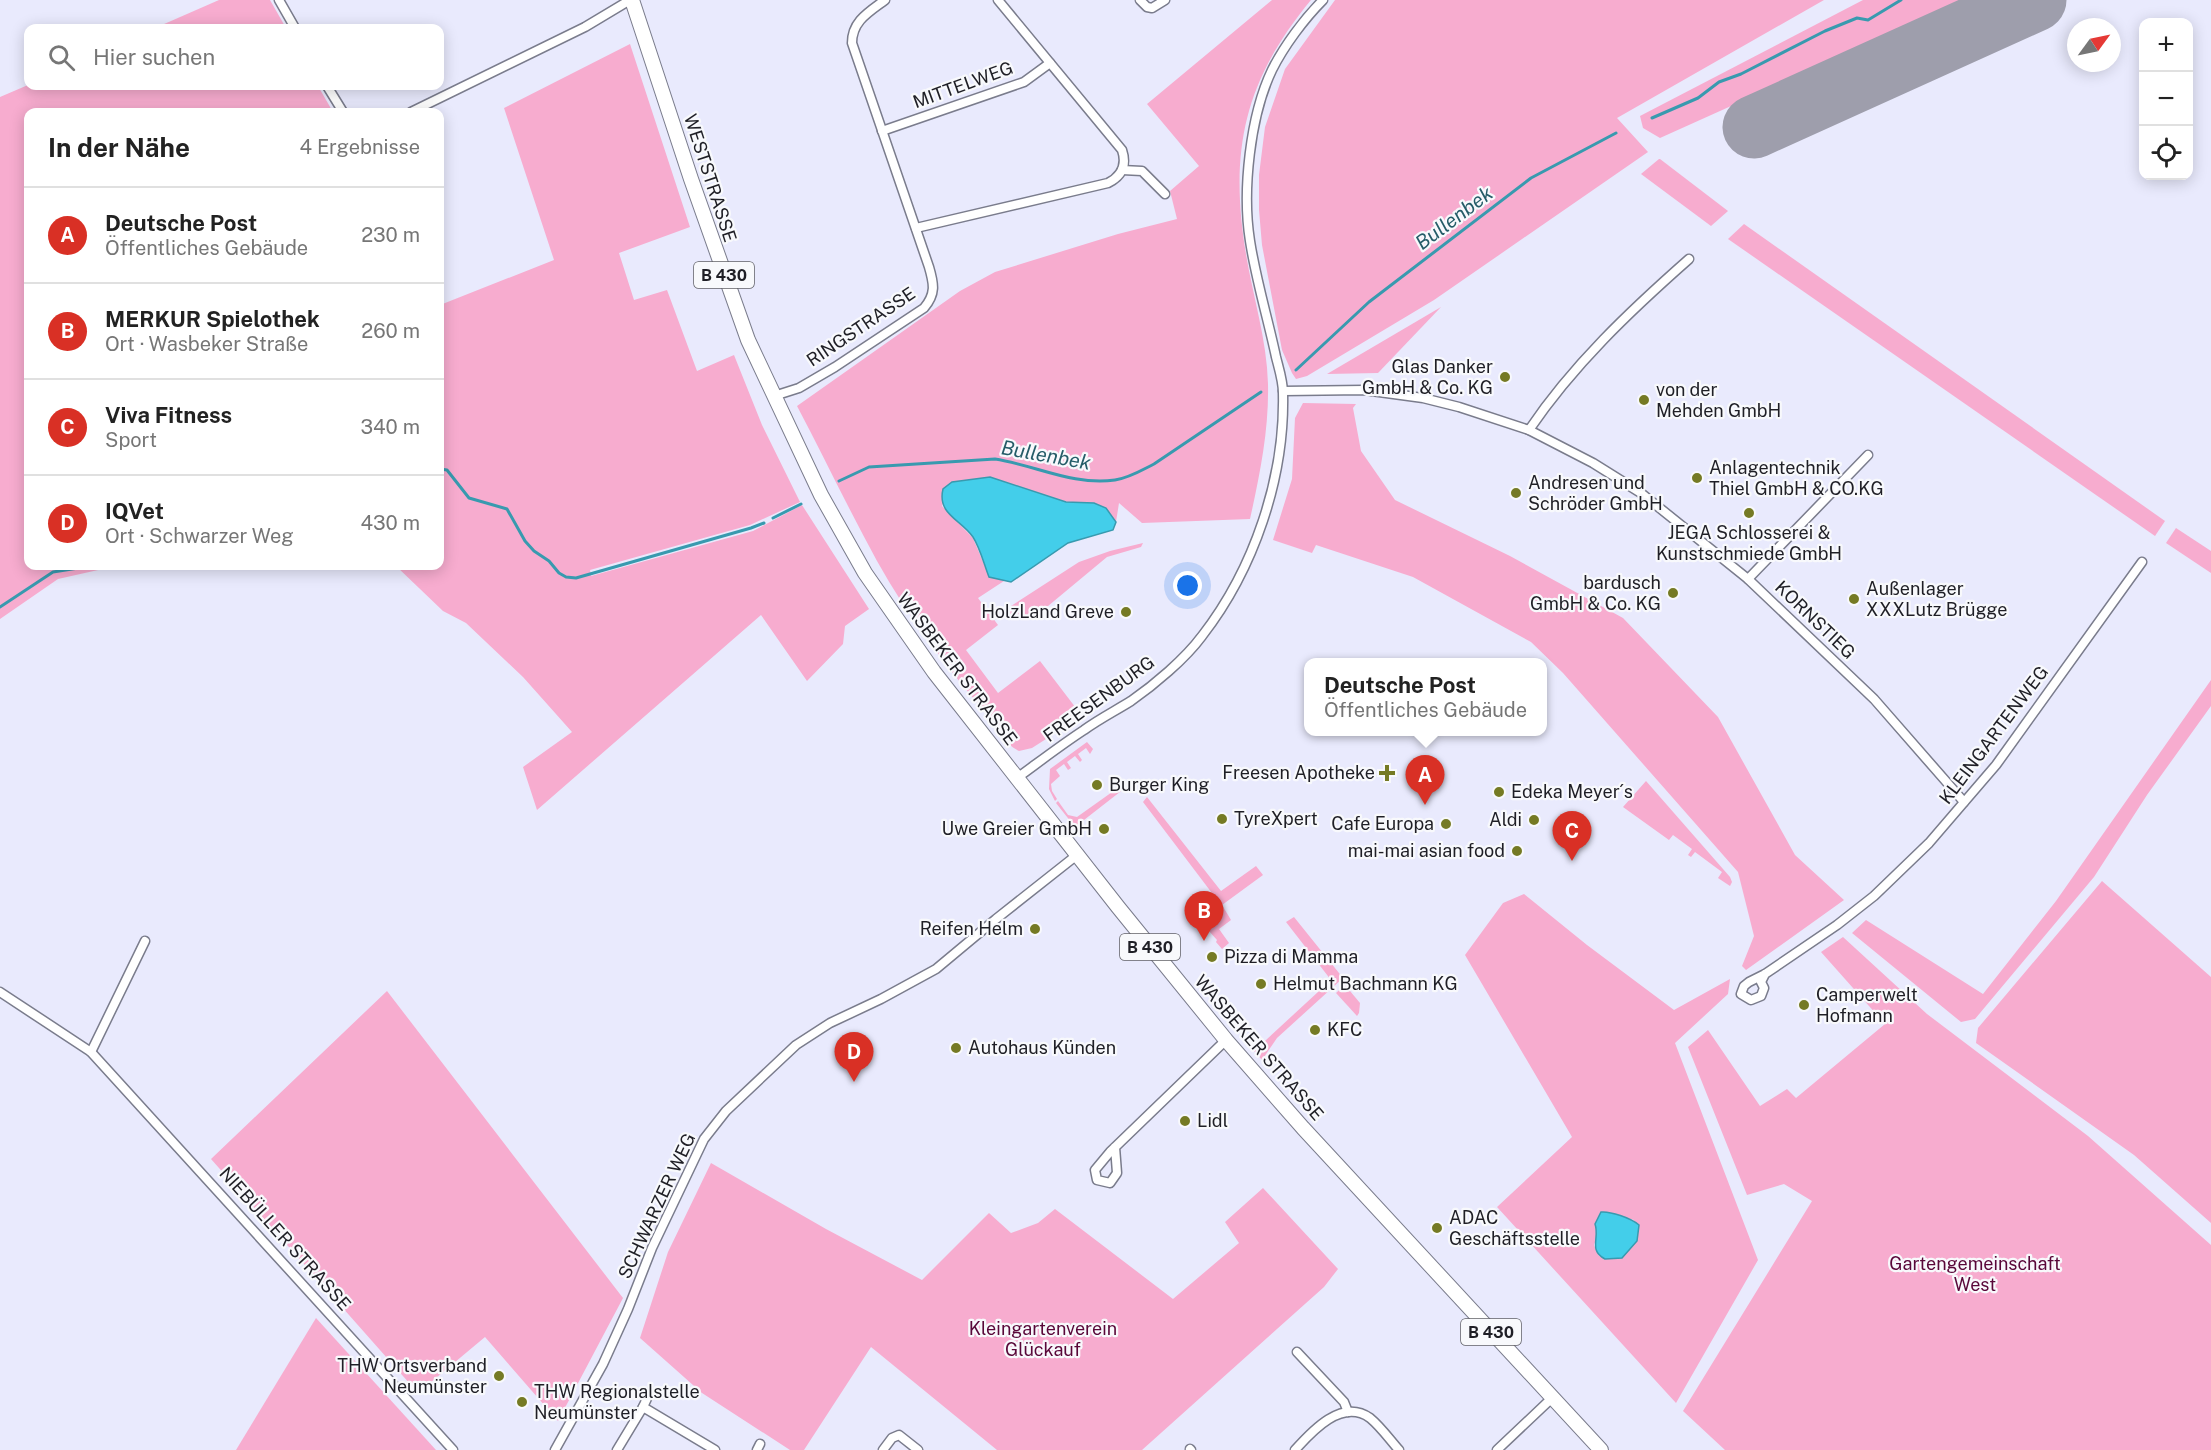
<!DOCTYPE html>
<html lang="de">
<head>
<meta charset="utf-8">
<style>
	body { margin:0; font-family:"Public Sans",sans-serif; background:#f6f6f6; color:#222 }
	.controls { position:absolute; right:18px; top:18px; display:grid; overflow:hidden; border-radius:12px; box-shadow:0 3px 15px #0003 }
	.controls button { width:54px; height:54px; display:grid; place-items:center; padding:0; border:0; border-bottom:2px solid #e0e0e0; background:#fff; color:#222; font:30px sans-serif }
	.compass { position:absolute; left:2067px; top:18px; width:54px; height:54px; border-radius:50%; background:#fff; box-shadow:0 3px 15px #0003; rotate:57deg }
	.you { position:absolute; left:1188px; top:586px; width:21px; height:21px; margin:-15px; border:4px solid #fff; border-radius:50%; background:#1a73e8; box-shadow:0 0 0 9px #1a73e833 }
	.badge { display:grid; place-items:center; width:39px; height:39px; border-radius:50%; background:#d93025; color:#fff; font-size:20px; font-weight:700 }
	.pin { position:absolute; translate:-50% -50px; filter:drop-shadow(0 2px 3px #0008) }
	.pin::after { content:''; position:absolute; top:32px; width:21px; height:18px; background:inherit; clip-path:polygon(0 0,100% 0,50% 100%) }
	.popup { position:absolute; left:1304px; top:658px; width:243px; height:78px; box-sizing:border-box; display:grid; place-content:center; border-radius:12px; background:#fff; filter:drop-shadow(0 2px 4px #0005); font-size:20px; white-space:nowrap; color:#767676 }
	.popup b { font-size:22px; color:#222 }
	.popup::after { content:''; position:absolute; left:50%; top:100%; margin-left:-12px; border:12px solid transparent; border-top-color:#fff }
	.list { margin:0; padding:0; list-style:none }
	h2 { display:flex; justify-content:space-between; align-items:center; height:78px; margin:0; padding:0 24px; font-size:26px }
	h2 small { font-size:20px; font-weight:400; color:#767676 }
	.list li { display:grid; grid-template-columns:39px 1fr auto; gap:18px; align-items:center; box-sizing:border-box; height:96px; padding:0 24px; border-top:2px solid #e0e0e0 }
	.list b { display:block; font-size:22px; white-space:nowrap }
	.list p { margin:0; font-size:20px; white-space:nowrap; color:#767676 }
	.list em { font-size:20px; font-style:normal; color:#767676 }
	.icon { flex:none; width:33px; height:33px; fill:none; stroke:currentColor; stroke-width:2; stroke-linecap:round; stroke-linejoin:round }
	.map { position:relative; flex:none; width:2211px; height:1450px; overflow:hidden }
	.search { position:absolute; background:#fff; box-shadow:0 3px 15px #0003; left:24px; top:24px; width:420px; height:66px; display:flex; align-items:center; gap:15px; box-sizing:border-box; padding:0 21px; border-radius:12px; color:#767676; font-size:22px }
	.panel { position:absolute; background:#fff; box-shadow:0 3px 15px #0003; left:24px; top:108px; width:420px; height:462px; border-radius:12px }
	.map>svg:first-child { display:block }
	.green { fill:#f7accf; fill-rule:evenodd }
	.water { fill:#43ceea; stroke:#389aaf; stroke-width:1.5 }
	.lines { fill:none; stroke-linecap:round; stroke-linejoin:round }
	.stream { stroke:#389aaf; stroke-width:3 }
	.runway { stroke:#9e9eac; stroke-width:63 }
	.minor-casing { stroke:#7a7c8c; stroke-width:11 }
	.primary-casing { stroke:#7a7c8c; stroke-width:16 }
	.minor { stroke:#fff; stroke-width:8 }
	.primary { stroke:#fff; stroke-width:14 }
	.poi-dot { fill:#757a24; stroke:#f8f9fc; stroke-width:2 }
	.labels { text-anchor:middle; stroke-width:4.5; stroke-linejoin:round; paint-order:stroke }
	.shield { fill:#f8f9fc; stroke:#606066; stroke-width:1.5 }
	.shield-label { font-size:16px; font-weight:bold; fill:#1f1f26 }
	.street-label { font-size:18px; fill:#1f1f26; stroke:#f8f9fc }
	.poi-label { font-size:18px; fill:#1f1f26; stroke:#f8f9fc; text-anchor:start }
	.park-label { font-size:18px; fill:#590739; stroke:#f8f9fc }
	.water-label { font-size:20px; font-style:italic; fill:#255c68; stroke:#f8f9fc }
</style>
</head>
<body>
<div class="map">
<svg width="2211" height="1450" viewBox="0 0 2211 1450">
	<rect width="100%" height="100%" fill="#e9eafd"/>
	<g class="green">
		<path d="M 219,0 L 270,0 L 286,28 L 155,28 Z"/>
		<path d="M 1272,0 L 1311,0 C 1244,81 1229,151 1246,254 C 1253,297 1267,340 1268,384 C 1269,430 1260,474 1250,519 L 1142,523 L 1119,503 L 1116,522 L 1106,508 L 1094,503 L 1066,502 L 990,477 L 952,482 L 942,506 L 973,538 L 989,576 L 1004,581 L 978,598 L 998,625 L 966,650 L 998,693 L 1040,661 L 1082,716 L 1032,748 L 1019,751 C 1004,744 999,729 989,717 C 948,669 908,617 877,561 C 849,510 824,457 797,406 L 960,291 L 995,272 L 1118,234 L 1177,219 L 1170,191 L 1199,166 L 1147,104 Z"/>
		<path d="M 1335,0 L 1824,0 L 1617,118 L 1648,152 L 1434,300 L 1307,376 L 1296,379 L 1292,373 L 1282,350 L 1262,245 L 1259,210 L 1259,175 L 1265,127 L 1285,69 Z"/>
		<path d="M 1863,0 L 1967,0 L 1660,138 L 1643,128 L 1640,116 Z"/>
		<path d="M 630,44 L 690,227 L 619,253 L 634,300 L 667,290 L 697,371 L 734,355 L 762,425 L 800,502 L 750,525 L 590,570 L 591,576 L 753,531 L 802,505 L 869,609 L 845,626 L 843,644 L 807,681 L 761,615 L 537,810 L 523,767 L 572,732 L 523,677 L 466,623 L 443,611 L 396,566 L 440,566 L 440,305 L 554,260 L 504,108 Z"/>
		<path d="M 28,85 L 318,86 L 333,112 L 28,112 L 28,566 L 116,566 L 58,579 L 0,619 L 0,97 Z"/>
		<path d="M 1659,159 L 1660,159 L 1728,211 L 1711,226 L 1641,174 Z"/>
		<path d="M 1744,224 L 2165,521 L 2155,536 L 1728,239 Z"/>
		<path d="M 1441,307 L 1378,373 L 1327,374 Z"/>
		<path d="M 1303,403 L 1356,404 L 1353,408 L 1361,451 L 1395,500 L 1510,556 L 1623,618 L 1718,717 L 1795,855 L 1844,900 L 1746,970 L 1742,966 L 1754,936 L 1738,872 L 1563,673 L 1531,642 L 1413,577 L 1316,545 L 1312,553 L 1273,540 L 1292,479 L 1295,418 Z"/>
		<path d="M 2176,528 L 2211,551 L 2211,573 L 2166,543 Z"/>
		<path d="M 1143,543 L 1141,547 L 1107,557 L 1036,616 L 1000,613 L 1079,562 L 1110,551 Z"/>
		<path d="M 2211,680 L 2211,706 L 2147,795 L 2094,877 L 1975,1019 L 1961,1022 L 1852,933 L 1866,920 L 1983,994 L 2056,901 Z"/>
		<path d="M 1087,742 L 1093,749 L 1090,754 L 1086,748 L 1078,754 L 1082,760 L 1080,762 L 1075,756 L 1067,762 L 1071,768 L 1068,770 L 1064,764 L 1056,770 L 1060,776 L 1051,784 L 1052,791 L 1057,799 L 1055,801 L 1049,789 L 1050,769 Z"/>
		<path d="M 1646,781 L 1730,877 L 1732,882 L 1730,886 L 1718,878 L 1722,872 L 1695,852 L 1691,857 L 1688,855 L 1692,849 L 1673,835 L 1669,840 L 1623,807 Z"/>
		<path d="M 1122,785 L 1125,788 L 1075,827 L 1056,803 L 1058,801 L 1068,815 L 1077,817 Z"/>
		<path d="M 1147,797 L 1221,891 L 1256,866 L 1263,875 L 1222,905 L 1231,920 L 1219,929 L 1229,943 L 1222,949 L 1216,942 L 1217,940 L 1201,922 L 1221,905 L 1143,802 Z"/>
		<path d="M 2102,881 L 2211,977 L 2211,1223 L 2134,1155 L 1976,1043 L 1978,1028 Z"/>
		<path d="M 1524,894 L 1587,945 L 1674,1010 L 1730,979 L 1728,994 L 1675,1043 L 1758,1260 L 1676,1403 L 1497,1207 L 1572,1137 L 1465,955 L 1503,903 ZM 1606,1212 L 1634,1220 L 1615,1259 L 1599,1256 L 1594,1245 Z"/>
		<path d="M 1294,917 L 1343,978 L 1277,1038 L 1262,1060 L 1254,1051 L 1331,980 L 1286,922 Z"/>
		<path d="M 1843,937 L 1927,1014 L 2088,1136 L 2211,1245 L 2211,1450 L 1725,1450 L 1683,1411 L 1812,1201 L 1784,1184 L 1747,1195 L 1688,1047 L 1708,1030 L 1760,1106 L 1787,1089 L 1796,1098 L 1885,1024 L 1821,952 Z"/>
		<path d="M 1345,985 L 1360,1003 L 1359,1013 L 1357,1016 L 1336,993 Z"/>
		<path d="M 387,991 L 623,1298 L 558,1421 L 485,1337 L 418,1393 L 211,1159 Z"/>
		<path d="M 711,1163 L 826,1229 L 922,1280 L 989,1213 L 1011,1233 L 1038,1223 L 1055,1209 L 1173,1299 L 1239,1243 L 1225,1222 L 1263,1188 L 1338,1269 L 1324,1287 L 1142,1450 L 997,1450 L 871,1347 L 804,1450 L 790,1450 L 702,1393 L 640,1338 L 668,1252 Z"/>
		<path d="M 316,1318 L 436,1450 L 236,1450 Z"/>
	</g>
	<g class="water">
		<path d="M 990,477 L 1066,502 L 1094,503 L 1106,508 L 1116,522 L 1113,530 L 1068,543 L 1011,582 L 989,577 C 984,564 980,548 973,537 C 960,519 937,514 943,489 L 952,482 Z"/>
		<path d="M 1601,1212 C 1610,1211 1631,1218 1639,1225 L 1637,1241 L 1622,1258 L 1605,1259 C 1588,1250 1600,1238 1595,1224 Z"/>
	</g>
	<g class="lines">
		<g class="stream">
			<path d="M 1652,118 L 1698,98 L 1719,82 L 1741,74 L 1825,31 L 1857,18 L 1868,20 L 1901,0"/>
			<path d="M 1296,370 L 1369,302 L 1531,178 L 1616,133"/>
			<path d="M 440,469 L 447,470 L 469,498 L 507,509 L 525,541 L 534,551 L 549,561 L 559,573 L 566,577 L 576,578 L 751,528 L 764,523"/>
			<path d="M 839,481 L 869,467 L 995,459 C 1035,465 1073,486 1115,480 C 1129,478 1142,470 1154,464 L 1261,392"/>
			<path d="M 773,518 L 801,504"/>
			<path d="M 0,607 L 53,572 L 91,566"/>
		</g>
		<path class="runway" d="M 1754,127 L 2035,0"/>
		<g class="minor-casing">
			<g id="minor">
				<path d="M 279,0 L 295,28"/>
				<path d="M 1140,0 L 1147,7 L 1152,8 L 1165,0"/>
				<path d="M 327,86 L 343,112"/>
				<path d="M 411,112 L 585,27 L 630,0"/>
				<path d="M 882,131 L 1024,82 L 1050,63"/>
				<path d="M 1122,170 L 1142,171 L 1165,194"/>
				<path d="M 916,228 L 1108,183 C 1122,176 1127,165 1122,150 L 998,0"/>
				<path d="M 1283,391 L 1364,390 L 1423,398 L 1459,407 L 1529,430 L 1593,463 L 1641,493 L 1748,579 L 1874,699 L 1964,802"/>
				<path d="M 774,396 L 799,388 L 835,367 L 924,308 C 936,294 934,284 929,267 L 852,43 C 852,21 869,12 885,0"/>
				<path d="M 1529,430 C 1573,365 1630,311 1689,259"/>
				<path d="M 1748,579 L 1868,455"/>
				<path d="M 1017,778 C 1039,762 1061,745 1084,730 C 1099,719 1115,711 1131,701 C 1154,685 1185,659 1202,636 C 1254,569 1285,478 1283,393 C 1283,381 1279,369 1276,357 C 1268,319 1256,280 1250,241 C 1242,191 1250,116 1272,70 C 1284,46 1304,19 1323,0"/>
				<path d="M 1765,974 L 1761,982 L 1764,988 L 1761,996 L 1751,1000 L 1741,994 L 1744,986 L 1749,982 L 1765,974 L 1837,925 L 1874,896 L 1929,843 L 1996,765 L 2142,562"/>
				<path d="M 0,992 L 91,1052 L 453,1450"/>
				<path d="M 91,1052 L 145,941"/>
				<path d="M 1115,1147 L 1117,1173 L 1110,1183 L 1097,1180 L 1095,1170 L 1110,1152 L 1226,1040"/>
				<path d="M 1297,1352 L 1344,1402 L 1348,1412"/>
				<path d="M 643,1407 L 650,1392"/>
				<path d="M 1190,1449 L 1191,1450"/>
				<path d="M 555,1450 L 603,1364 L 628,1309 L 652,1248 L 704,1139 L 726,1111 L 796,1045 L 830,1023 L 881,999 L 936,969 L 996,919 L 1077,855"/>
				<path d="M 617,1450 L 643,1407 L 715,1450"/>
				<path d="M 757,1450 L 760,1444"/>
				<path d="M 883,1450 L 892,1438 L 899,1435 L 918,1450"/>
				<path d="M 1295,1450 C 1312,1431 1342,1398 1370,1418 C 1381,1427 1390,1440 1399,1450"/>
				<path d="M 1497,1450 L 1552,1398"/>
			</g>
		</g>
		<g class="primary-casing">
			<path id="primary" d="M 632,0 L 691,179 L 748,340 L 821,495 L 865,573 L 934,672 L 1118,907 L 1226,1040 L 1303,1128 L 1601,1450"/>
		</g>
		<use href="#minor" class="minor"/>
		<use href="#primary" class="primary"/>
	</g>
	<g class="poi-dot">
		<circle cx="1505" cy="377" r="6"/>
		<circle cx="1644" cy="400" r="6"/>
		<circle cx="1697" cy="478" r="6"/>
		<circle cx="1516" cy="493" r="6"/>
		<circle cx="1749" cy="513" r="6"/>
		<circle cx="1673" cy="593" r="6"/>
		<circle cx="1854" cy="599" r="6"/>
		<circle cx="1126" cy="612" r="6"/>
		<path d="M1384 764h6v6h6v6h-6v6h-6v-6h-6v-6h6z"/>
		<circle cx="1097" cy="785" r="6"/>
		<circle cx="1499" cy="792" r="6"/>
		<circle cx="1222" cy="819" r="6"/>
		<circle cx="1534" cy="820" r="6"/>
		<circle cx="1446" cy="824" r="6"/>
		<circle cx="1104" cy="829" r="6"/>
		<circle cx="1517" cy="851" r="6"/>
		<circle cx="1035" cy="929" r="6"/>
		<circle cx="1212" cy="957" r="6"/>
		<circle cx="1261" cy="984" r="6"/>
		<circle cx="1804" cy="1005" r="6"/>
		<circle cx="1315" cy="1030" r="6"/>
		<circle cx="956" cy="1048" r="6"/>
		<circle cx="1185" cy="1121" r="6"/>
		<circle cx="1437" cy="1228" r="6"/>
		<circle cx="499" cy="1376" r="6"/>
		<circle cx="522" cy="1402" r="6"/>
	</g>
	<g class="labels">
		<g class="shield">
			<rect x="694" y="262" width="60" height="26" rx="4.5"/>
			<rect x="1120" y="934" width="60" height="26" rx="4.5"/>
			<rect x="1461" y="1319" width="60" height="26" rx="4.5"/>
		</g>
		<g class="shield-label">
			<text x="724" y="281">B 430</text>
			<text x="1150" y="953">B 430</text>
			<text x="1491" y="1338">B 430</text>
		</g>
		<g class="street-label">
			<text transform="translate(963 85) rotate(-20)" y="6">MITTELWEG</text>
			<text transform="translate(710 178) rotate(72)" y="6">WESTSTRASSE</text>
			<text transform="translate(861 327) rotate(-34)" y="6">RINGSTRASSE</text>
			<text transform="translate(1815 620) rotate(44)" y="6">KORNSTIEG</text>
			<text transform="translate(957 669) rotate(53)" y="6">WASBEKER STRASSE</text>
			<text transform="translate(1099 699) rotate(-36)" y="6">FREESENBURG</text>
			<text transform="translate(1994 735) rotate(-53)" y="6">KLEINGARTENWEG</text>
			<text transform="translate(1259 1048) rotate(49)" y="6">WASBEKER STRASSE</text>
			<text transform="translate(657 1206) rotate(-65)" y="6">SCHWARZER WEG</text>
			<text transform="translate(285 1239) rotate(48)" y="6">NIEBÜLLER STRASSE</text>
		</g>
		<g class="poi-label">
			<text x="1493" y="373" text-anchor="end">Glas Danker<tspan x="1493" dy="21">GmbH &amp; Co. KG</tspan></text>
			<text x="1656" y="396">von der<tspan x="1656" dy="21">Mehden GmbH</tspan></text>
			<text x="1709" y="474">Anlagentechnik<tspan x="1709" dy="21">Thiel GmbH &amp; CO.KG</tspan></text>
			<text x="1528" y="489">Andresen und<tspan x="1528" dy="21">Schröder GmbH</tspan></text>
			<text x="1749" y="539" text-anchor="middle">JEGA Schlosserei &amp;<tspan x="1749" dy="21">Kunstschmiede GmbH</tspan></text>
			<text x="1661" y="589" text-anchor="end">bardusch<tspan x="1661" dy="21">GmbH &amp; Co. KG</tspan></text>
			<text x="1866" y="595">Außenlager<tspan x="1866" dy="21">XXXLutz Brügge</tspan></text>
			<text x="1114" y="618" text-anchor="end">HolzLand Greve</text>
			<text x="1375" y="779" text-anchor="end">Freesen Apotheke</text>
			<text x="1109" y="791">Burger King</text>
			<text x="1511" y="798">Edeka Meyer´s</text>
			<text x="1234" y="825">TyreXpert</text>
			<text x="1522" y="826" text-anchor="end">Aldi</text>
			<text x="1434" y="830" text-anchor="end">Cafe Europa</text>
			<text x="1092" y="835" text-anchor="end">Uwe Greier GmbH</text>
			<text x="1505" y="857" text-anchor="end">mai-mai asian food</text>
			<text x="1023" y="935" text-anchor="end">Reifen Helm</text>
			<text x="1224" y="963">Pizza di Mamma</text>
			<text x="1273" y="990">Helmut Bachmann KG</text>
			<text x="1816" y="1001">Camperwelt<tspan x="1816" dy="21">Hofmann</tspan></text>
			<text x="1327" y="1036">KFC</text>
			<text x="968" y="1054">Autohaus Künden</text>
			<text x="1197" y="1127">Lidl</text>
			<text x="1449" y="1224">ADAC<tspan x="1449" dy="21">Geschäftsstelle</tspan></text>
			<text x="487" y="1372" text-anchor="end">THW Ortsverband<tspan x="487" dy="21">Neumünster</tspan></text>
			<text x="534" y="1398">THW Regionalstelle<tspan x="534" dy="21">Neumünster</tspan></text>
		</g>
		<g class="park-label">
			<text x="1975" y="1270">Gartengemeinschaft<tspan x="1975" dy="21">West</tspan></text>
			<text x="1043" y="1335">Kleingartenverein<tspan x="1043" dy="21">Glückauf</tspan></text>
		</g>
		<g class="water-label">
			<text transform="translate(1454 218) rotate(-37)" y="7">Bullenbek</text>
			<text transform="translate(1046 455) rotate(10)" y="7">Bullenbek</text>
		</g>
	</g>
</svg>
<div class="controls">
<button>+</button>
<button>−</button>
<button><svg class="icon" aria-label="locate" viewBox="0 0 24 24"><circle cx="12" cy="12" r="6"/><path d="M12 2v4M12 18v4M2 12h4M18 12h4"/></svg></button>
</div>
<svg class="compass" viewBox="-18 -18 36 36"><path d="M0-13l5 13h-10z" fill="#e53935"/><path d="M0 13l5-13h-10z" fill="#767676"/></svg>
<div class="you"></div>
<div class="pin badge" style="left:1425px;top:805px">A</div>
<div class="popup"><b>Deutsche Post</b>Öffentliches Gebäude</div>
<div class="pin badge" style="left:1204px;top:941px">B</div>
<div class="pin badge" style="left:1572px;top:861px">C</div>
<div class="pin badge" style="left:854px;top:1082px">D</div>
<div class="search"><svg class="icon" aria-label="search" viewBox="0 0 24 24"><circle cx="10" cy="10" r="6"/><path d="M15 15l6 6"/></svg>Hier suchen</div>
<section class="panel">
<h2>In der Nähe<small>4 Ergebnisse</small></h2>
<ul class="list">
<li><span class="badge">A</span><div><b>Deutsche Post</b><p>Öffentliches Gebäude</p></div><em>230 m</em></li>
<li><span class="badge">B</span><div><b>MERKUR Spielothek</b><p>Ort · Wasbeker Straße</p></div><em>260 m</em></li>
<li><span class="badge">C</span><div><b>Viva Fitness</b><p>Sport</p></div><em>340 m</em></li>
<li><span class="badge">D</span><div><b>IQVet</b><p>Ort · Schwarzer Weg</p></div><em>430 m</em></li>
</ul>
</section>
</div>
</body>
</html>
